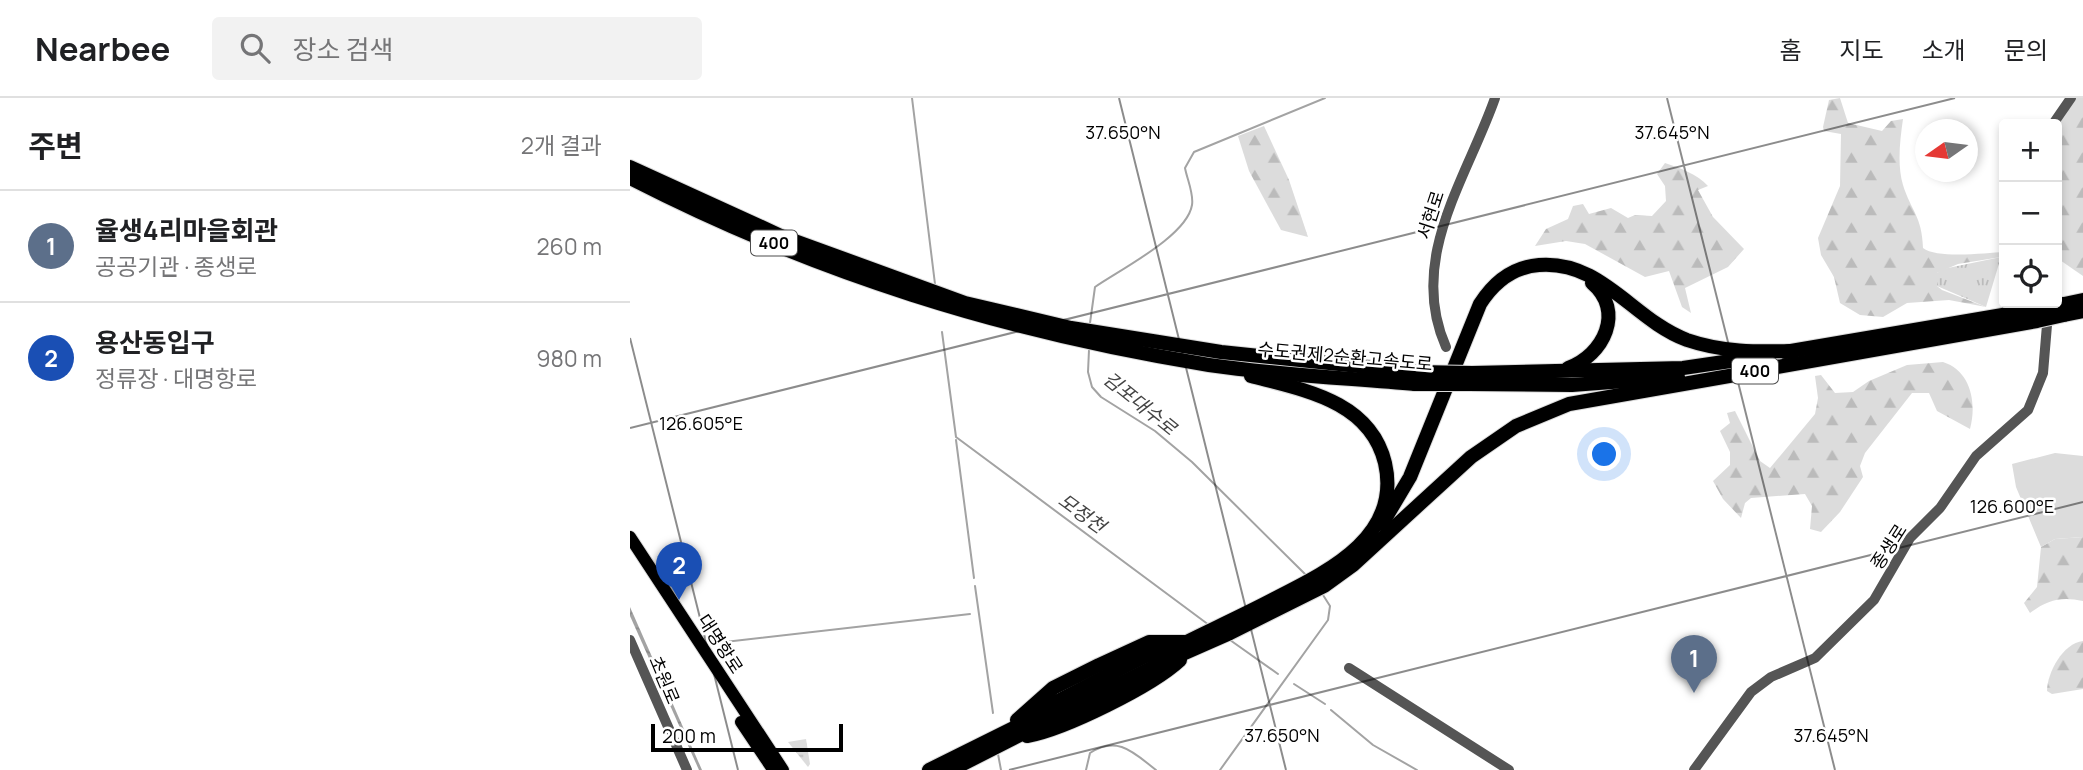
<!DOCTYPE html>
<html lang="ko">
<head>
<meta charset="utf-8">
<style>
	body { margin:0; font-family:Manrope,"Noto Sans KR",sans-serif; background:#f2f2f2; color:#202124 }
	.controls { position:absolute; right:21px; top:21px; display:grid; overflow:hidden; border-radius:7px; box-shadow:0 4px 10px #0003 }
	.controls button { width:63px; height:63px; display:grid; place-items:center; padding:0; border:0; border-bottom:2px solid #e0e0e0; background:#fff; color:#202124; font:35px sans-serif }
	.compass { position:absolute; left:1285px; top:21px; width:63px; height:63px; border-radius:50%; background:#fff; box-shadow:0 4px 10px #0003; rotate:256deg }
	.scale { position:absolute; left:21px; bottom:18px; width:192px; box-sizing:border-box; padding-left:7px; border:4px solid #000; border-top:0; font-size:19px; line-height:24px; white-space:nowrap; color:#000; -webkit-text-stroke:5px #fff; paint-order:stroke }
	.you { position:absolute; left:975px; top:357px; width:24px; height:24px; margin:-18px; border:5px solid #fff; border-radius:50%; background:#1a73e8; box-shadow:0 0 0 10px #1a73e833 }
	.badge { display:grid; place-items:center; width:46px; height:46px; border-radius:50%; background:#2563eb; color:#fff; font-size:23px; font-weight:700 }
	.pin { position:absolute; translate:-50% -58px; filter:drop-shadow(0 2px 4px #0008) }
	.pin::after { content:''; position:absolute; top:37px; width:24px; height:21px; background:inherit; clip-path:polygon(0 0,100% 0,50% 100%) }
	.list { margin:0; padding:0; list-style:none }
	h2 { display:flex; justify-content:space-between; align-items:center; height:91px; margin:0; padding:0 28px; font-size:30px }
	h2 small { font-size:23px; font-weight:400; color:#757577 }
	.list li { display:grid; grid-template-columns:46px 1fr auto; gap:21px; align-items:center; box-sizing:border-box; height:112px; padding:0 28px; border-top:2px solid #e0e0e0 }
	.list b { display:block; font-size:26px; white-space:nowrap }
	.list p { margin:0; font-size:23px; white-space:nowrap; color:#757577 }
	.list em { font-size:23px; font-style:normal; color:#757577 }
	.icon { flex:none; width:38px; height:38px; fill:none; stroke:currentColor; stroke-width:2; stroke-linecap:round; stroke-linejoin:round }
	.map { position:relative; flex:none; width:1453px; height:672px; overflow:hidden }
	header { display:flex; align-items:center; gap:42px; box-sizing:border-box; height:98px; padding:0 35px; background:#fff; border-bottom:2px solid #e0e0e0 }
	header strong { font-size:33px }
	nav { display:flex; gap:38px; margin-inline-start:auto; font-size:24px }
	.search { width:490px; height:63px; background:#f2f2f2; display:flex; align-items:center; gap:18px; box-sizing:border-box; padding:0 24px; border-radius:7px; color:#757577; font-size:26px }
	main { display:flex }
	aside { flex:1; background:#fff }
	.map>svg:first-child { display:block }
	.grass { fill:url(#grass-tufts) }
	.forest { fill:url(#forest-firs) }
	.wetland { fill:url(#wetland-marsh) }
	.park { fill:#dcdcdc }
	.water { fill:url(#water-waves) }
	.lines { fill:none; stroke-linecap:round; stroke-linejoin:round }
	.stream { stroke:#a3a3a3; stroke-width:2 }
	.major-casing { stroke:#dbdbdb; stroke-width:14 }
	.highway-casing { stroke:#dbdbdb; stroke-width:16 }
	.minor { stroke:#555; stroke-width:10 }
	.major { stroke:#000; stroke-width:12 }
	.highway { stroke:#000; stroke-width:14 }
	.highway-bridge-casing { stroke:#dbdbdb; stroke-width:16; stroke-linecap:butt }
	.highway-bridge { stroke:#000; stroke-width:14 }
	.ticks { fill:none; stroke:#000; stroke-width:2; stroke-opacity:0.45 }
	.labels { text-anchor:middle; stroke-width:5; stroke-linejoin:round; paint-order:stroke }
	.shield { fill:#fff; stroke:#4c4c4c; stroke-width:2 }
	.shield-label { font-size:16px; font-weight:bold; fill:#000 }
	.street-label { font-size:18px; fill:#000; stroke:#fff }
	.water-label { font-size:19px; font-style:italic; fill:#444; stroke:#fff }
	.ticks-label { font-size:18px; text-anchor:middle; fill:#000; stroke:#fff; stroke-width:5; stroke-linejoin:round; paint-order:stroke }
</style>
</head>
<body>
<header>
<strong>Nearbee</strong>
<div class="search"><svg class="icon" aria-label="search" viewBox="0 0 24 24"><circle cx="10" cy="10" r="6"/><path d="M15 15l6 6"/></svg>장소 검색</div>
<nav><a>홈</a><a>지도</a><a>소개</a><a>문의</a></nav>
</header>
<main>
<aside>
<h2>주변<small>2개 결과</small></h2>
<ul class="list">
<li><span class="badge" style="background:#5c6f8a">1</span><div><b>율생4리마을회관</b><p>공공기관 · 종생로</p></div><em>260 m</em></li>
<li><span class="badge" style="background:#1a4fb4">2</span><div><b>용산동입구</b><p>정류장 · 대명항로</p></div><em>980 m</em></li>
</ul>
</aside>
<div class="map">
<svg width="1453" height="672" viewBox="0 0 1453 672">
	<defs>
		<pattern id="grass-tufts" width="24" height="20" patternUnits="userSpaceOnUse" patternTransform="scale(1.75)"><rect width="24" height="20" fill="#dcdcdc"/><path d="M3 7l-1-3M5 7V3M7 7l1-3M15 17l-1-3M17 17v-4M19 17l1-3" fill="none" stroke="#bbb"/></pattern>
		<pattern id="forest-firs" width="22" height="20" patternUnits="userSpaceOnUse" patternTransform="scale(1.75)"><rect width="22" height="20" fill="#dcdcdc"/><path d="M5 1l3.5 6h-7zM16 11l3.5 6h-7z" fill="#bbb"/></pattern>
		<pattern id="wetland-marsh" width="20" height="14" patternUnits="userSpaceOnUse" patternTransform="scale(1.75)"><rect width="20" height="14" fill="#dcdcdc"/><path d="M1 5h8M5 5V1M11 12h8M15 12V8" fill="none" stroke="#bbb"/></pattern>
		<pattern id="water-waves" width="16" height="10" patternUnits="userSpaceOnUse" patternTransform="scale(1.75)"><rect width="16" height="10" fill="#a3a3a3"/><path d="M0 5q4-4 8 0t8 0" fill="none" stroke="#8b8b8b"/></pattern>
	</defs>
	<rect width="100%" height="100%" fill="#fff"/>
	<path class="grass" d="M 1371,159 L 1356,209 L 1307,188 L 1307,175 L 1313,171 Z"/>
	<g class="forest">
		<path d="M 1210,0 L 1218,25 L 1252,33 L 1261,23 L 1273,21 C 1270,42 1267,67 1273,87 C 1281,113 1292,118 1293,150 C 1307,161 1356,155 1374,154 L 1371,159 L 1328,166 L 1307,175 L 1307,188 L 1312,192 L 1356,209 L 1319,202 L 1277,205 L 1253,219 L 1230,217 L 1210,205 L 1204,179 L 1191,157 L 1188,140 L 1210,88 L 1211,36 L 1194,33 L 1193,29 L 1199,2 Z"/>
		<path d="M 1446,0 L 1453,0 L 1453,178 L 1427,160 L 1426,26 Z"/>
		<path d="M 634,28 L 659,82 L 678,139 L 651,132 L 619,73 L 608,38 Z"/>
		<path d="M 1035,65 C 1050,70 1067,76 1078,88 L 1068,92 L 1083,119 L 1114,151 L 1098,169 L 1055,190 L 1061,215 L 1052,209 L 1039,173 L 1015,179 L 955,146 L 936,143 L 905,148 L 916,131 L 938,121 L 943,108 L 953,106 L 959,116 L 981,110 L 998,120 L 1005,117 L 1022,118 L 1036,103 L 1035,88 L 1027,76 Z"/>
		<path d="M 1313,264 C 1341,273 1347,305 1340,331 L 1307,313 L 1299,295 L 1282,295 L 1235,355 L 1230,368 L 1233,379 L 1210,414 L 1191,434 L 1180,431 L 1182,408 L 1175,396 L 1121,400 L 1115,405 L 1111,420 L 1093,401 L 1083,383 L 1100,367 L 1100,354 L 1090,333 L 1100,325 L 1097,315 L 1105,313 L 1130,363 L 1140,370 L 1185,316 L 1188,300 L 1185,278 L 1191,277 L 1205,295 L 1223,294 L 1239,283 L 1277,267 Z"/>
		<path d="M 1453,439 L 1453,503 C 1431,498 1417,502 1400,515 L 1394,505 L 1407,489 L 1411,449 L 1425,441 Z"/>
		<path d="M 1453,543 L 1453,591 L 1422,596 L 1417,593 C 1417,575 1433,545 1453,543 Z"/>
	</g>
	<path class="wetland" d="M 176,641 L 180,666 L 178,669 L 158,644 Z"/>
	<path class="park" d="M 1425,355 L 1453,358 L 1453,439 L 1425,441 L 1411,449 L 1386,389 L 1382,366 Z"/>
	<path class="water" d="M 0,509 L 72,672 L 69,672 L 0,518 Z"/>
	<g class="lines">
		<g class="stream">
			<path d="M 282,0 L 305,186"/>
			<path d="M 460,225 L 465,189 C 491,171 557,138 562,107 C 564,96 557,81 555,70 L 564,54 L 695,0"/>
			<path d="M 312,234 L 326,339 L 579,527"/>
			<path d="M 459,252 L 458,274 L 462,289 L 471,299 L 525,333 L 562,364 L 676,477"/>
			<path d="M 326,342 L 344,480"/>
			<path d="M 345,488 L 363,615"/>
			<path d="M 600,542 L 648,576"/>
			<path d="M 86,545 L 340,516"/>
			<path d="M 664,586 L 695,606"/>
			<path d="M 701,612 L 743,647 L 787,672"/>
			<path d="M 368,656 L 371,672"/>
			<path d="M 456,672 L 460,655 C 488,637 504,655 526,672"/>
			<path d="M 590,672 L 698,522 L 700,508 L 693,497"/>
		</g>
		<g class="major-casing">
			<g id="major">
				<path d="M 0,439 L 153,672"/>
				<path d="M 111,624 L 142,670"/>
			</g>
		</g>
		<g class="highway-casing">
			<g id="highway">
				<path d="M 0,69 L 151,138 L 335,205 L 441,230 L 591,254 L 787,274"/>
				<path d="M 0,80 C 185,175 374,234 579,267 C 647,277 717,280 785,286"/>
				<path d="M 1434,206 L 1453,202"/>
				<path d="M 1434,217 L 1453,213"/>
				<path d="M 1155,254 L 1402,212"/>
				<path d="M 938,270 C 974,257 995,213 962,185"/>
				<path d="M 842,275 L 1053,270 L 1121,260"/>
				<path d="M 1113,275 L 1407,223"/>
				<path d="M 839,286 L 942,287 L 1048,279"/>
				<path d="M 752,426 L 780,379 L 850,206 C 864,184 882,169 909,167 C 972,162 1003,222 1057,242 C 1092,254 1126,254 1162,253"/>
				<path d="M 529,558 C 567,538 606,521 644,501 C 697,474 772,439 755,365 C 740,303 674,292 621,278"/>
				<path d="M 405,615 L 513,559 L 538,550"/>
				<path d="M 387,622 L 423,590 L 469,567 L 519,544 L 554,544"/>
				<path d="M 397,638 C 435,631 522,588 550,562"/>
				<path d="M 299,672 L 414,615"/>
				<path d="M 321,672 L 525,568 L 600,535 L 694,488 L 723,467 L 841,359 L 886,328 L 939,306 L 1122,274"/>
			</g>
		</g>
		<g class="minor">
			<path d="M 1423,26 L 1441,0"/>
			<path d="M 816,249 C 777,161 837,80 865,0"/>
			<path d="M 0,542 L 57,672"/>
			<path d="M 719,570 L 879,672"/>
			<path d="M 1064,672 L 1121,594 L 1141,579 L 1185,560 L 1244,502 L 1280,440 L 1310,410 L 1346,358 L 1398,312 L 1413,275 L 1418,215"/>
		</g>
		<use href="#major" class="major"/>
		<use href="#highway" class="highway"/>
		<g class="highway-bridge-casing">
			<g id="highway-bridge">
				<path d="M 1402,212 L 1434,206"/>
				<path d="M 1407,223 L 1434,217"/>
				<path d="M 787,274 L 842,275"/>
				<path d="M 785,286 L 839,286"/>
			</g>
		</g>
		<use href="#highway-bridge" class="highway-bridge"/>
	</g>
	<path class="ticks" d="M 489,0 L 656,672M 1037,0 L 1205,672M 0,240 L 108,672M 0,330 L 1325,0M 379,672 L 1453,404"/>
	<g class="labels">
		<g class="shield">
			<rect x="121" y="132.5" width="46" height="25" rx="5"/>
			<rect x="1102" y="260.5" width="46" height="25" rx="5"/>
		</g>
		<g class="shield-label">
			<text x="144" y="151">400</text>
			<text x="1125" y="279">400</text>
		</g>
		<g class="street-label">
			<text transform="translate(801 117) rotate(-72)" y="6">서현로</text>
			<text transform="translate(715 259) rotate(5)" y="6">수도권제2순환고속도로</text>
			<text transform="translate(1259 449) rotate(-57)" y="6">종생로</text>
			<text transform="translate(90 546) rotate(57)" y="6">대명항로</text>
			<text transform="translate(34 582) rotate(67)" y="6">초원로</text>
		</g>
		<g class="water-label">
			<text transform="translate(510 305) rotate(39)" y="7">김포대수로</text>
			<text transform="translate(452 415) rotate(36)" y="7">모정천</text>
		</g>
	</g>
	<g class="ticks-label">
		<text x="493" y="41">37.650°N</text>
		<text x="1042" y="41">37.645°N</text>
		<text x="71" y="332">126.605°E</text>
		<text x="1382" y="415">126.600°E</text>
		<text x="652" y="644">37.650°N</text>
		<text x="1201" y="644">37.645°N</text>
	</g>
</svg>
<div class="controls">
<button>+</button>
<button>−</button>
<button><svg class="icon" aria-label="locate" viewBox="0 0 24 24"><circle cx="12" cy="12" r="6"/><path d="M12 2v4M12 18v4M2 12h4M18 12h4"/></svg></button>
</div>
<svg class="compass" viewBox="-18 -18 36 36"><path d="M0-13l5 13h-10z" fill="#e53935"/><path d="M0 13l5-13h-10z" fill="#757577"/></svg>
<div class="scale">200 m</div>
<div class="you"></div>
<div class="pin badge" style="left:1064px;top:595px;background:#5c6f8a">1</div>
<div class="pin badge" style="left:49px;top:502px;background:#1a4fb4">2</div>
</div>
</main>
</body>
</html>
